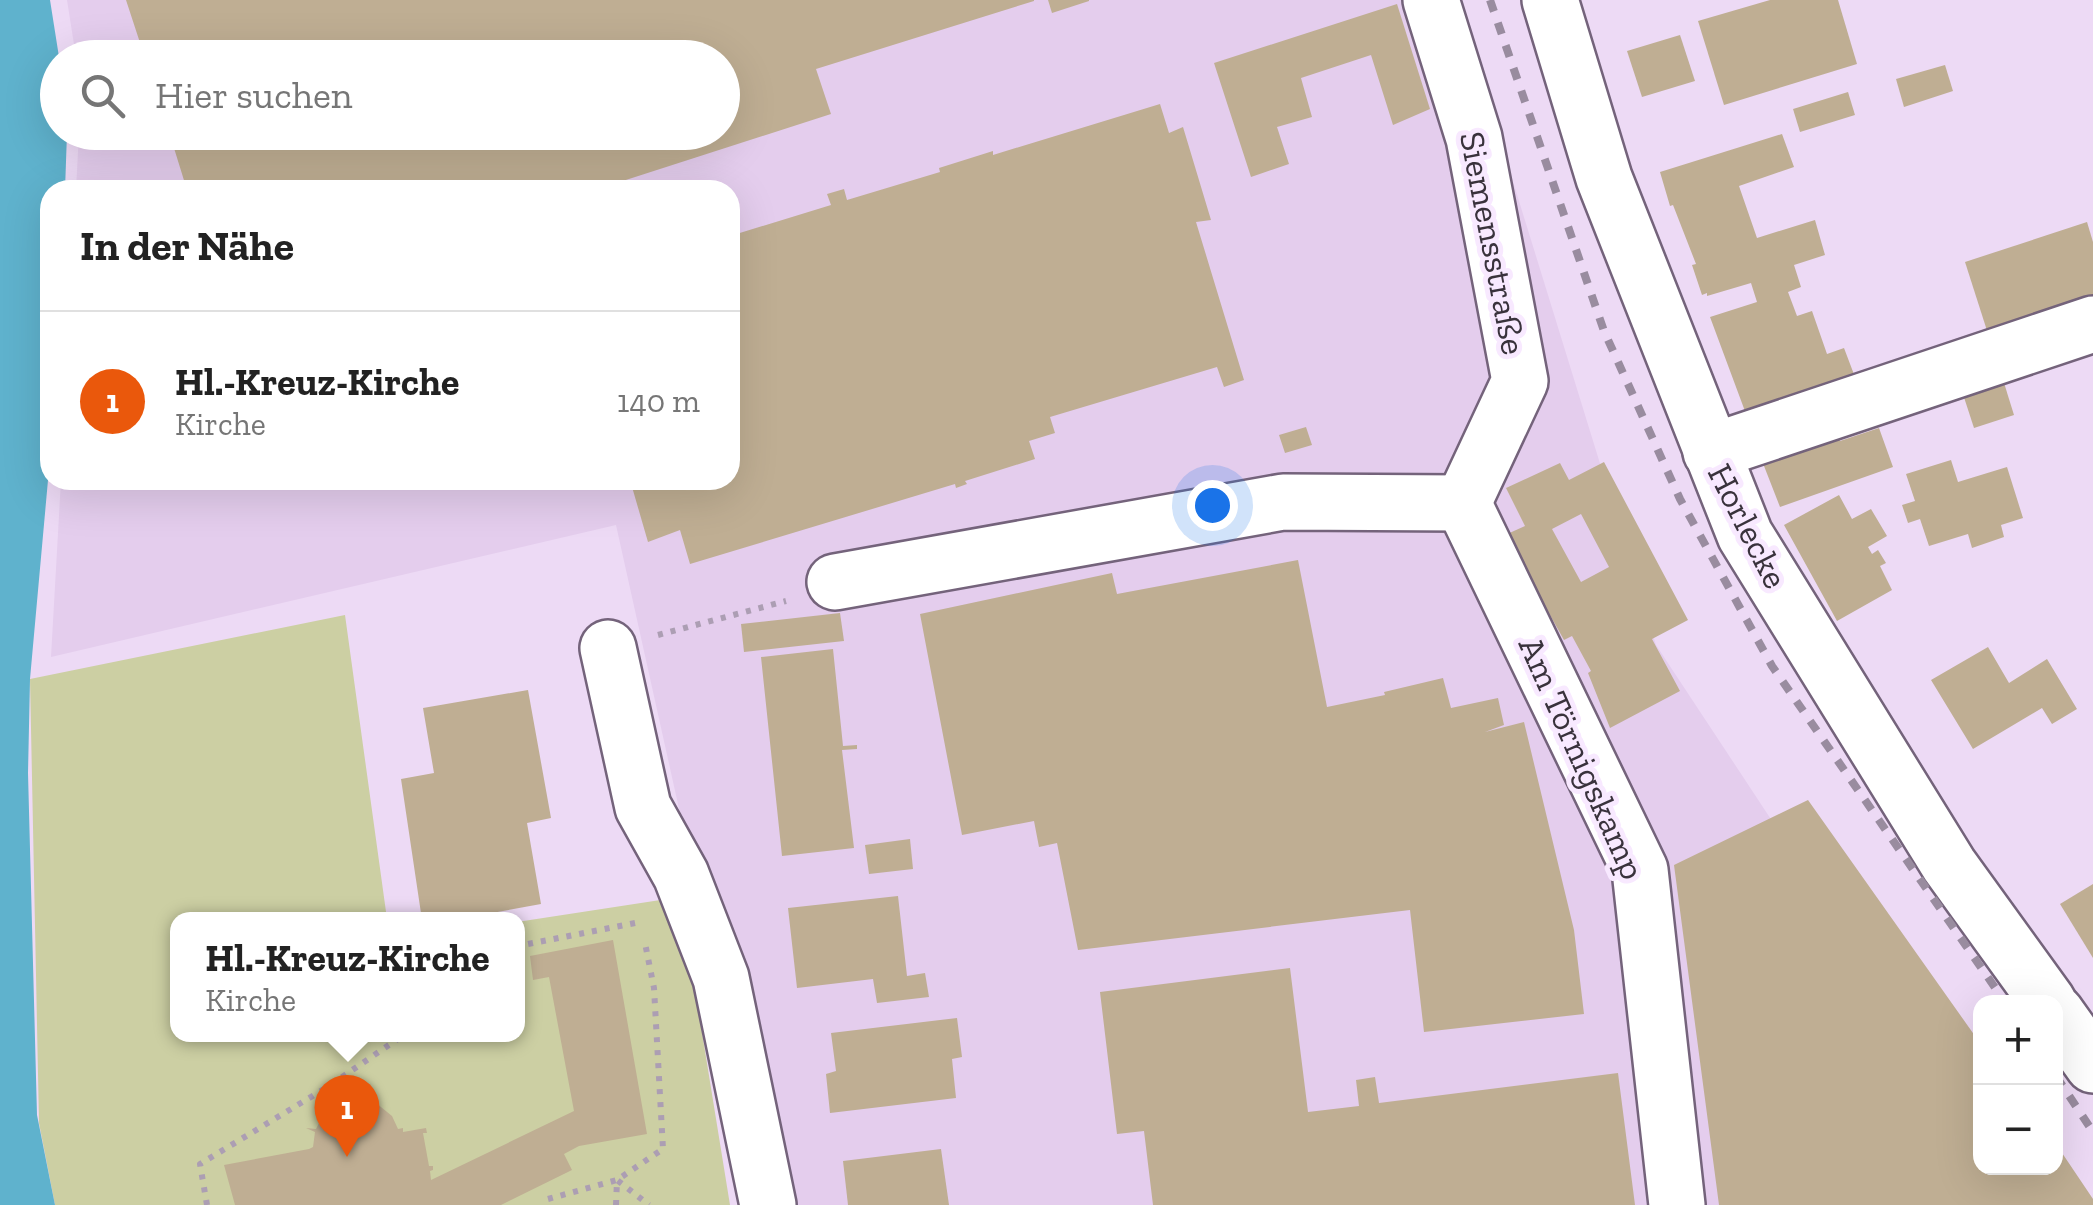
<!DOCTYPE html>
<html lang="de">
<head>
<meta charset="utf-8">
<style>
	body { margin:0; font-family:"Zilla Slab",serif; background:#f2f2f2; color:#222 }
	.controls { position:absolute; right:30px; bottom:30px; display:grid; overflow:hidden; border-radius:20px; box-shadow:0 10px 40px #0002 }
	.controls button { width:90px; height:90px; display:grid; place-items:center; padding:0; border:0; border-bottom:2px solid #e0e0e0; background:#fff; color:#222; font:50px sans-serif }
	.you { position:absolute; left:1212px; top:505px; width:35px; height:35px; margin:-25px; border:8px solid #fff; border-radius:50%; background:#1a73e8; box-shadow:0 0 0 15px #1a73e833 }
	.badge { display:grid; place-items:center; width:65px; height:65px; border-radius:50%; background:#ea580c; color:#fff; font-size:32px; font-weight:700 }
	.pin { position:absolute; translate:-50% -82px; filter:drop-shadow(0 2px 5px #0008) }
	.pin::after { content:''; position:absolute; top:52px; width:35px; height:30px; background:inherit; clip-path:polygon(0 0,100% 0,50% 100%) }
	.popup { position:absolute; left:170px; top:912px; width:355px; height:130px; box-sizing:border-box; display:grid; place-content:center; border-radius:20px; background:#fff; filter:drop-shadow(0 2px 8px #0005); font-size:32px; white-space:nowrap; color:#767676 }
	.popup b { font-size:38px; color:#222 }
	.popup::after { content:''; position:absolute; left:50%; top:100%; margin-left:-20px; border:20px solid transparent; border-top-color:#fff }
	.list { margin:0; padding:0; list-style:none }
	h2 { display:flex; justify-content:space-between; align-items:center; height:130px; margin:0; padding:0 40px; font-size:42px }
	h2 small { font-size:32px; font-weight:400; color:#767676 }
	.list li { display:grid; grid-template-columns:65px 1fr auto; gap:30px; align-items:center; box-sizing:border-box; height:180px; padding:0 40px; border-top:2px solid #e0e0e0 }
	.list b { display:block; font-size:38px; white-space:nowrap }
	.list p { margin:0; font-size:32px; white-space:nowrap; color:#767676 }
	.list em { font-size:32px; font-style:normal; color:#767676 }
	.icon { flex:none; width:55px; height:55px; fill:none; stroke:currentColor; stroke-width:2; stroke-linecap:round; stroke-linejoin:round }
	.map { position:relative; flex:none; width:2093px; height:1205px; overflow:hidden }
	.search { position:absolute; background:#fff; box-shadow:0 10px 40px #0002; left:40px; top:40px; width:700px; height:110px; display:flex; align-items:center; gap:25px; box-sizing:border-box; padding:0 35px; border-radius:55px; color:#767676; font-size:38px }
	.panel { position:absolute; background:#fff; box-shadow:0 10px 40px #0002; left:40px; top:180px; width:700px; height:310px; border-radius:30px }
	.map>svg:first-child { display:block }
	.built { fill:#e4cded }
	.green { fill:#cccfa3 }
	.water { fill:#5fb2cd }
	.building { fill:#bfae93; fill-rule:evenodd }
	.lines { fill:none; stroke-linecap:round; stroke-linejoin:round }
	.minor-casing { stroke:#74637b; stroke-width:60 }
	.path { stroke:#ac9eb3; stroke-width:6; stroke-dasharray:5 8; stroke-linecap:butt }
	.minor { stroke:#fff; stroke-width:55 }
	.rail { stroke:#998c9f; stroke-width:8; stroke-dasharray:12 12; stroke-linecap:butt }
	.labels { text-anchor:middle; stroke-width:10; stroke-linejoin:round; paint-order:stroke }
	.street-label { font-size:35px; fill:#39323c; stroke:#f8e9ff }
</style>
</head>
<body>
<div class="map">
<svg width="2093" height="1205" viewBox="0 0 2093 1205">
	<rect width="100%" height="100%" fill="#eddaf5"/>
	<path class="built" d="M 67,0 L 1457,0 L 1656,645 L 1980,1136 L 1980,1168 L 2001,1168 L 2025,1205 L 767,1205 L 616,525 L 51,657 L 61,480 L 730,480 L 730,190 L 76,190 L 79,133 L 722,132 L 722,58 L 76,57 Z"/>
	<path class="green" d="M 345,615 L 387,919 L 177,920 L 177,1034 L 517,1034 L 517,922 L 680,897 L 730,1205 L 55,1205 L 39,1123 L 30,679 Z"/>
	<path class="water" d="M 0,0 L 50,0 L 59,57 L 58,132 L 67,133 L 65,190 L 50,190 L 50,458 L 30,679 L 28,773 L 37,1115 L 55,1205 L 0,1205 Z"/>
	<g class="building">
		<path d="M 126,0 L 1034,0 L 1034,1 L 816,69 L 831,114 L 601,188 L 187,190 L 169,132 L 722,132 L 722,58 L 145,58 Z"/>
		<path d="M 1048,0 L 1089,0 L 1089,1 L 1052,13 Z"/>
		<path d="M 1770,0 L 1838,0 L 1857,64 L 1724,105 L 1698,21 Z"/>
		<path d="M 1397,4 L 1430,109 L 1393,125 L 1371,55 L 1301,78 L 1312,117 L 1277,127 L 1289,164 L 1251,177 L 1214,63 Z"/>
		<path d="M 1680,35 L 1695,81 L 1642,97 L 1627,51 Z"/>
		<path d="M 1945,65 L 1953,91 L 1904,107 L 1896,79 Z"/>
		<path d="M 1848,92 L 1855,115 L 1800,132 L 1793,109 Z"/>
		<path d="M 1160,104 L 1169,133 L 1183,127 L 1211,220 L 1196,222 L 1244,380 L 1224,387 L 1217,367 L 1050,417 L 1055,433 L 1029,441 L 1035,459 L 965,481 L 967,484 L 956,488 L 955,484 L 690,564 L 680,530 L 648,542 L 630,480 L 730,480 L 730,236 L 831,205 L 827,194 L 844,189 L 847,200 L 940,172 L 939,168 L 993,151 L 993,155 Z"/>
		<path d="M 1782,134 L 1794,167 L 1739,186 L 1757,238 L 1815,220 L 1825,255 L 1794,265 L 1801,287 L 1788,292 L 1797,316 L 1812,311 L 1827,354 L 1844,348 L 1858,385 L 1749,422 L 1710,317 L 1757,302 L 1751,283 L 1707,296 L 1707,293 L 1702,295 L 1692,265 L 1696,264 L 1673,205 L 1670,206 L 1660,172 Z"/>
		<path d="M 2087,222 L 2093,242 L 2093,307 L 1990,340 L 1965,262 Z"/>
		<path d="M 2000,370 L 2014,415 L 1974,428 L 1959,382 Z"/>
		<path d="M 1834,422 L 1840,441 L 1879,428 L 1893,467 L 1780,507 L 1757,448 Z"/>
		<path d="M 1306,427 L 1312,445 L 1285,453 L 1279,435 Z"/>
		<path d="M 1951,460 L 1958,482 L 2007,467 L 2023,518 L 2001,525 L 2004,537 L 1972,548 L 1968,534 L 1929,546 L 1920,519 L 1908,523 L 1902,505 L 1915,501 L 1906,474 Z"/>
		<path d="M 1604,462 L 1688,620 L 1652,639 L 1680,691 L 1610,728 L 1588,673 L 1591,671 L 1572,636 L 1564,640 L 1505,535 L 1525,526 L 1506,488 L 1560,463 L 1569,480 ZM 1581,514 L 1609,567 L 1581,582 L 1552,529 Z"/>
		<path d="M 1839,495 L 1852,519 L 1871,509 L 1887,536 L 1868,547 L 1872,554 L 1878,550 L 1886,563 L 1880,566 L 1892,590 L 1837,621 L 1784,525 Z"/>
		<path d="M 1298,560 L 1327,707 L 1385,695 L 1384,692 L 1443,678 L 1451,708 L 1498,698 L 1504,725 L 1485,732 L 1524,722 L 1574,930 L 1584,1014 L 1424,1032 L 1410,910 L 1078,950 L 1057,843 L 1039,847 L 1034,821 L 962,835 L 920,614 L 1112,573 L 1117,594 Z"/>
		<path d="M 840,613 L 844,641 L 744,652 L 741,624 Z"/>
		<path d="M 1988,647 L 2009,683 L 2047,659 L 2077,709 L 2052,724 L 2042,708 L 1973,749 L 1931,680 Z"/>
		<path d="M 833,649 L 843,746 L 857,745 L 857,749 L 842,750 L 854,848 L 782,856 L 761,657 Z"/>
		<path d="M 528,690 L 551,818 L 527,823 L 541,904 L 453,920 L 422,920 L 401,779 L 434,773 L 423,708 Z"/>
		<path d="M 1808,800 L 1980,1043 L 1980,1168 L 2056,1168 L 2056,1144 L 2093,1199 L 2093,1205 L 1719,1205 L 1674,865 Z"/>
		<path d="M 910,839 L 913,869 L 869,874 L 865,845 Z"/>
		<path d="M 2093,884 L 2093,958 L 2060,904 Z"/>
		<path d="M 898,896 L 907,976 L 925,973 L 929,997 L 877,1003 L 873,979 L 797,988 L 788,908 Z"/>
		<path d="M 613,940 L 647,1134 L 579,1146 L 564,1154 L 572,1170 L 501,1205 L 235,1205 L 224,1165 L 309,1149 L 313,1147 L 315,1132 L 306,1128 L 316,1129 L 323,1115 L 318,1107 L 326,1113 L 340,1103 L 358,1100 L 376,1103 L 392,1116 L 398,1129 L 403,1128 L 403,1132 L 426,1128 L 427,1133 L 423,1133 L 429,1166 L 433,1166 L 433,1170 L 430,1171 L 431,1180 L 574,1111 L 549,977 L 533,980 L 530,956 Z"/>
		<path d="M 1290,968 L 1308,1112 L 1359,1106 L 1356,1080 L 1375,1077 L 1379,1103 L 1618,1073 L 1635,1205 L 1153,1205 L 1144,1131 L 1117,1134 L 1100,992 Z"/>
		<path d="M 957,1018 L 962,1057 L 952,1059 L 956,1098 L 830,1113 L 826,1074 L 836,1071 L 831,1033 Z"/>
		<path d="M 941,1149 L 949,1205 L 848,1205 L 843,1161 Z"/>
	</g>
	<g class="lines">
		<g class="minor-casing">
			<g id="minor">
				<path d="M 1431,0 L 1474,138 L 1520,381 L 1463,503"/>
				<path d="M 1550,0 L 1604,178 L 1745,535 L 1949,865 L 2048,1002"/>
				<path d="M 1711,452 L 2093,324"/>
				<path d="M 1463,503 L 1640,870 L 1677,1205"/>
				<path d="M 835,582 L 1283,502 L 1463,503"/>
				<path d="M 608,648 L 643,807 L 681,875 L 721,978 L 768,1205"/>
				<path d="M 2056,1013 L 2093,1065"/>
			</g>
		</g>
		<g class="path">
			<path d="M 658,635 L 786,601"/>
			<path d="M 517,950 L 523,945 L 640,922"/>
			<path d="M 548,1199 L 617,1180 L 663,1149 L 654,988 L 645,943"/>
			<path d="M 207,1205 L 200,1164 L 329,1086 L 405,1034"/>
			<path d="M 616,1205 L 617,1180 L 649,1205"/>
		</g>
		<use href="#minor" class="minor"/>
		<g class="rail">
			<path d="M 1490,0 L 1604,331 L 1680,499 L 1772,666 L 2005,1002"/>
			<path d="M 2056,1076 L 2093,1132"/>
		</g>
	</g>
	<g class="labels">
		<g class="street-label">
			<text transform="translate(1493 243) rotate(79)" y="12">Siemensstraße</text>
			<text transform="translate(1748 526) rotate(63)" y="12">Horlecke</text>
			<text transform="translate(1582 758) rotate(66)" y="12">Am Törnigskamp</text>
		</g>
	</g>
</svg>
<div class="controls">
<button>+</button>
<button>−</button>
</div>
<div class="you"></div>
<div class="pin badge" style="left:347px;top:1157px">1</div>
<div class="popup"><b>Hl.-Kreuz-Kirche</b>Kirche</div>
<div class="search"><svg class="icon" aria-label="search" viewBox="0 0 24 24"><circle cx="10" cy="10" r="6"/><path d="M15 15l6 6"/></svg>Hier suchen</div>
<section class="panel">
<h2>In der Nähe<small></small></h2>
<ul class="list">
<li><span class="badge">1</span><div><b>Hl.-Kreuz-Kirche</b><p>Kirche</p></div><em>140 m</em></li>
</ul>
</section>
</div>
</body>
</html>
